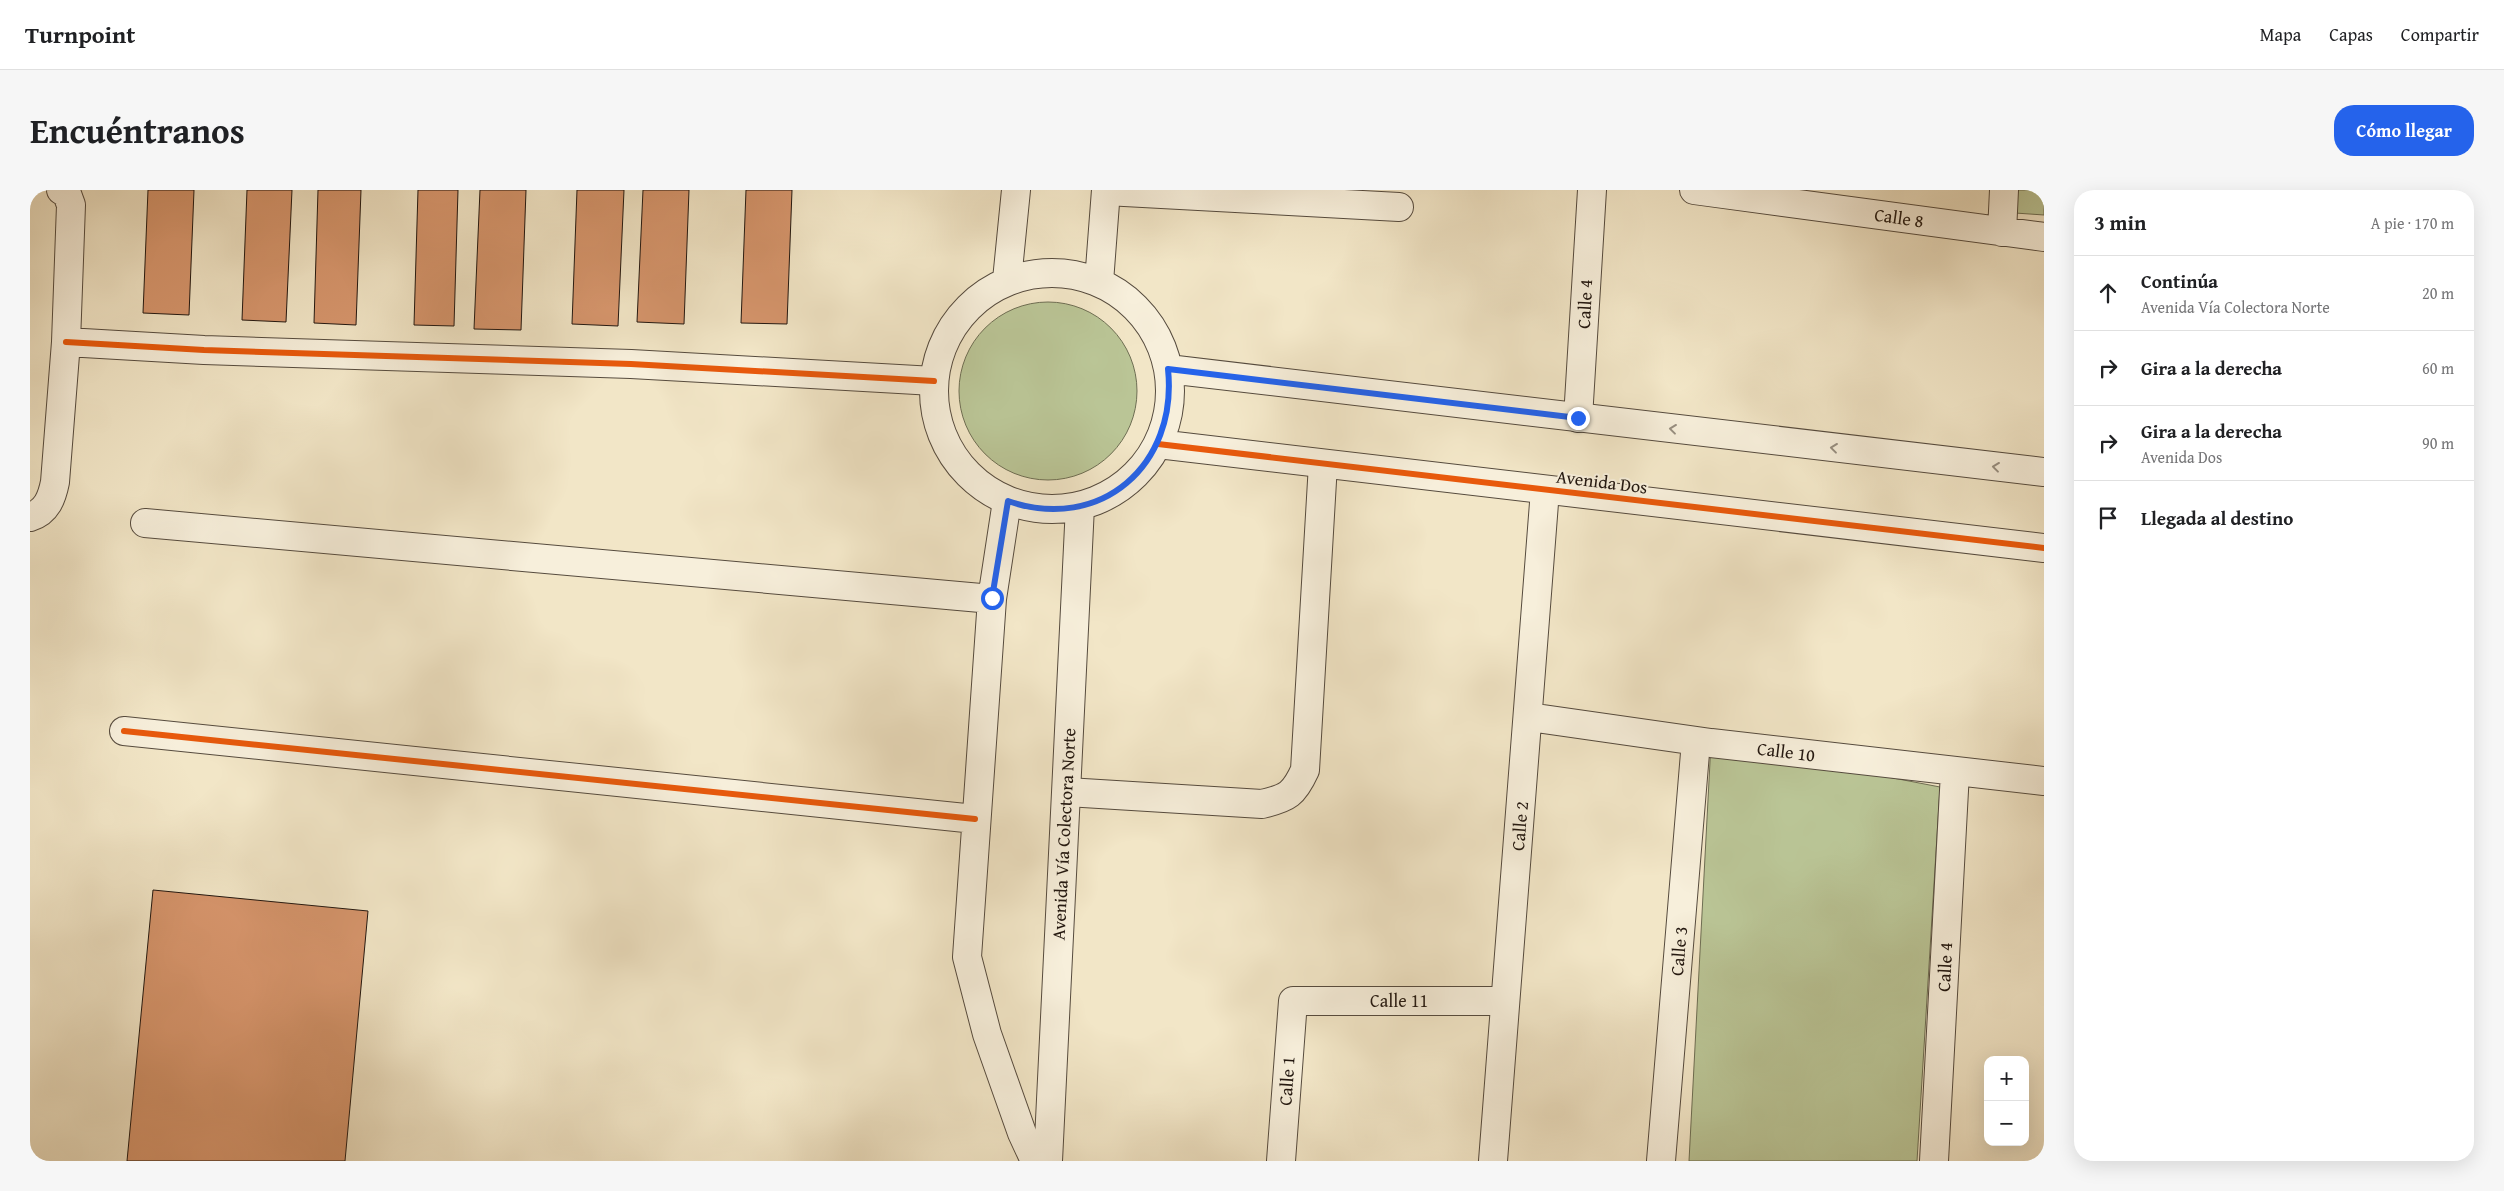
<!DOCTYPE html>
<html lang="es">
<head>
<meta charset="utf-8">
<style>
	:root { --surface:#fff; --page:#f6f6f6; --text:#202124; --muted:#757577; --line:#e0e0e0; --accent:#2563eb }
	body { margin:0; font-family:"Gentium Book Plus",serif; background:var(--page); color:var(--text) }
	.controls { position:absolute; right:15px; bottom:15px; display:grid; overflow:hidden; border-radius:10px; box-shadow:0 5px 20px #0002 }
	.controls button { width:45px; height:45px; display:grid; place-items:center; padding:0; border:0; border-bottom:1px solid var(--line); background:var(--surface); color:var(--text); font:25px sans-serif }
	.stop { position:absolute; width:15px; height:15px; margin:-11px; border:4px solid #2563eb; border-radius:50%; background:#fff }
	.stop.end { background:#2563eb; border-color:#fff; box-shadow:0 1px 5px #0008 }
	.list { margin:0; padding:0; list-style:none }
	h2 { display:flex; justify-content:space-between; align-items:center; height:65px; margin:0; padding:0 20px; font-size:21px }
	h2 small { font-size:16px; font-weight:400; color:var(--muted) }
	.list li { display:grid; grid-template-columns:32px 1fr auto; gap:15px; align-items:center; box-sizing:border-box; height:75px; padding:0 20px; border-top:1px solid var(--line) }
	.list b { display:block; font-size:19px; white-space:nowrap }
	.list p { margin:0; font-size:16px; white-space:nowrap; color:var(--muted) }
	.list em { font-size:16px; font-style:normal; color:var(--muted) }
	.icon { flex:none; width:28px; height:28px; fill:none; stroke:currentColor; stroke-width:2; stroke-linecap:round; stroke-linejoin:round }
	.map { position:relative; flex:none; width:2014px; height:971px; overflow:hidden; border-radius:20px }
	header { display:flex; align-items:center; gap:30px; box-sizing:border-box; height:70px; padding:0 25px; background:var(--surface); border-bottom:1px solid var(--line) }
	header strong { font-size:24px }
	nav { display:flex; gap:28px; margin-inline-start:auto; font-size:18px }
	.intro { display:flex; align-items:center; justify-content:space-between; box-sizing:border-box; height:120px; padding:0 30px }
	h1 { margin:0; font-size:35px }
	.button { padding:12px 22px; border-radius:20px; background:var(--accent); color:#fff; font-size:18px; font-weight:700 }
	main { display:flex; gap:30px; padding:0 30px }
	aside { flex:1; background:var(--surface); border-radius:20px; box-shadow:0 5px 20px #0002 }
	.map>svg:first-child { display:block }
	.green { fill:#bac596; stroke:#6e6e53 }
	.building { fill:#d6956c; stroke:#221710 }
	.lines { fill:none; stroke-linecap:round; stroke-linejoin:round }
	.minor-casing { stroke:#564b3e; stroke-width:30 }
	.tertiary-casing { stroke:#564b3e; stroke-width:30 }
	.minor { stroke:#f7efdb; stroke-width:28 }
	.tertiary { stroke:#f7efdb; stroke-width:28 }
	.cycleway-casing { stroke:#f7efdb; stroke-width:9 }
	.cycleway { stroke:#e8590c; stroke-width:6 }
	.oneway { stroke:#978e80 }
	.route { stroke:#2563eb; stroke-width:6 }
	.labels { text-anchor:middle; stroke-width:4; stroke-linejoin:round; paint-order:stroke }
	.street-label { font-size:18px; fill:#221710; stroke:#f7efdb }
</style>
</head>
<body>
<header>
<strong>Turnpoint</strong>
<nav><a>Mapa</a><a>Capas</a><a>Compartir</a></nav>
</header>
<div class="intro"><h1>Encuéntranos</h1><a class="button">Cómo llegar</a></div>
<main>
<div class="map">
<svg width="2014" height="971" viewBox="0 0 2014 971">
	<rect width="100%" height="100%" fill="#f2e6c7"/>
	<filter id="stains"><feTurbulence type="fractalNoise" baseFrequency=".004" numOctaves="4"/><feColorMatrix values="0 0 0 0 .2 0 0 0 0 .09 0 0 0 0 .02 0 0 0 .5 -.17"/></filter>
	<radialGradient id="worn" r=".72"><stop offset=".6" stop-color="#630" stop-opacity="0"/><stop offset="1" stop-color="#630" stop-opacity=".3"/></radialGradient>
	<path class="green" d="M1987,0H2014V25L1985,23Z
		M929 201a89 89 0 1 1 178 0a89 89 0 1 1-178 0Z
		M1681,553L1910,597L1887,971H1659Z"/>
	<path class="building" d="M118,0H164L159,125L113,123Z
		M217,0H262L256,132L212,130Z
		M288,0H331L326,135L284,133Z
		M388,0H428L424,136L384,135Z
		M450,0H496L491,140L444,139Z
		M547,0H594L588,136L542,134Z
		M613,0H659L654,134L607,132Z
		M716,0H762L757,134L711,133Z
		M123,700L338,721L315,971H97Z"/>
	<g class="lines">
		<g class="minor-casing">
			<path id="minor" d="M1664,0L2014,47
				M1076,1L1369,17
				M1972,42L1974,0
				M36,152L174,160L601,174L904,191
				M1548,228L1562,0
				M977,311L962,409L937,767L957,844L992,943L1005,971
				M0,327C17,322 22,307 25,292L36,152L41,15L37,4L31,0
				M115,333L962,409
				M1499,527L1681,553L2014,591
				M94,541L945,629
				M1037,602L1232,614C1258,608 1264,604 1275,580L1293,274
				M1251,971L1263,811H1475
				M1463,971L1515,300
				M1631,971L1666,551
				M1904,971L1925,582"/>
		</g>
		<g class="tertiary-casing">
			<path id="tertiary" d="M904 201a118 118 0 1 1 236 0a118 118 0 1 1-236 0Z
				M977,90L986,0
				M1069,92L1076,0
				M1138,179L2014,282
				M1128,254L2014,358
				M1018,971L1050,316"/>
		</g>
		<use href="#minor" class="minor"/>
		<use href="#tertiary" class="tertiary"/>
		<g class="cycleway-casing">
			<path id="cycleway" d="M36,152L174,160L601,174L904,191
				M1128,254L2014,358
				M94,541L945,629"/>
		</g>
		<use href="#cycleway" class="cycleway"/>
	</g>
	<defs><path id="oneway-chevron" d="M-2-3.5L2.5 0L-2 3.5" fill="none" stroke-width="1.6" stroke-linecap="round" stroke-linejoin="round" transform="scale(1.25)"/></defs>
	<g class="oneway">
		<use href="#oneway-chevron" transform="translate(1643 239) rotate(-173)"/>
		<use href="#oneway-chevron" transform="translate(1804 258) rotate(-173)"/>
		<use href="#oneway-chevron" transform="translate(1966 277) rotate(-173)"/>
	</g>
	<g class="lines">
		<path class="route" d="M962,408L978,311C1071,343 1148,275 1138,179L1548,228"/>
	</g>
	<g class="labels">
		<g class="street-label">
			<text transform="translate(1869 28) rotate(8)" y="6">Calle 8</text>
			<text transform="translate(1555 114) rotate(-87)" y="6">Calle 4</text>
			<text transform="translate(1572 292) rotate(7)" y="6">Avenida Dos</text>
			<text transform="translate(1756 562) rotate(7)" y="6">Calle 10</text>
			<text transform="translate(1490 636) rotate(-85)" y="6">Calle 2</text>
			<text transform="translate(1034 644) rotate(-87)" y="6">Avenida Vía Colectora Norte</text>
			<text transform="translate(1649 761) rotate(-85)" y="6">Calle 3</text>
			<text transform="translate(1915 777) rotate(-87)" y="6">Calle 4</text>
			<text x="1369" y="817">Calle 11</text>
			<text transform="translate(1257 891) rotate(-86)" y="6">Calle 1</text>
		</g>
	</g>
	<rect width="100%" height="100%" filter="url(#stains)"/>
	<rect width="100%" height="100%" fill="url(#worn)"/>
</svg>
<div class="controls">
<button>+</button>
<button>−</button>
</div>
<div class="stop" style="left:962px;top:408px"></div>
<div class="stop end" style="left:1548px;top:228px"></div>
</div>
<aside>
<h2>3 min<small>A pie · 170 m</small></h2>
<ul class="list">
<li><svg class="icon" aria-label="ahead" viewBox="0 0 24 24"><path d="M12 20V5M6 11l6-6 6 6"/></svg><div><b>Continúa</b><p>Avenida Vía Colectora Norte</p></div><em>20 m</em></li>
<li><svg class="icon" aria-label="right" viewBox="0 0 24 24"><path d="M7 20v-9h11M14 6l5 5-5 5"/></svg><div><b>Gira a la derecha</b></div><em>60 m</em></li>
<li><svg class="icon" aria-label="right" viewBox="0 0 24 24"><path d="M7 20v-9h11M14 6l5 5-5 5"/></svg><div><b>Gira a la derecha</b><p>Avenida Dos</p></div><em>90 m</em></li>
<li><svg class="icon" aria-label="arrive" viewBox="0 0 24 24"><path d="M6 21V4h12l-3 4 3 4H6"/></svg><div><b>Llegada al destino</b></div></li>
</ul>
</aside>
</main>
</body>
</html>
